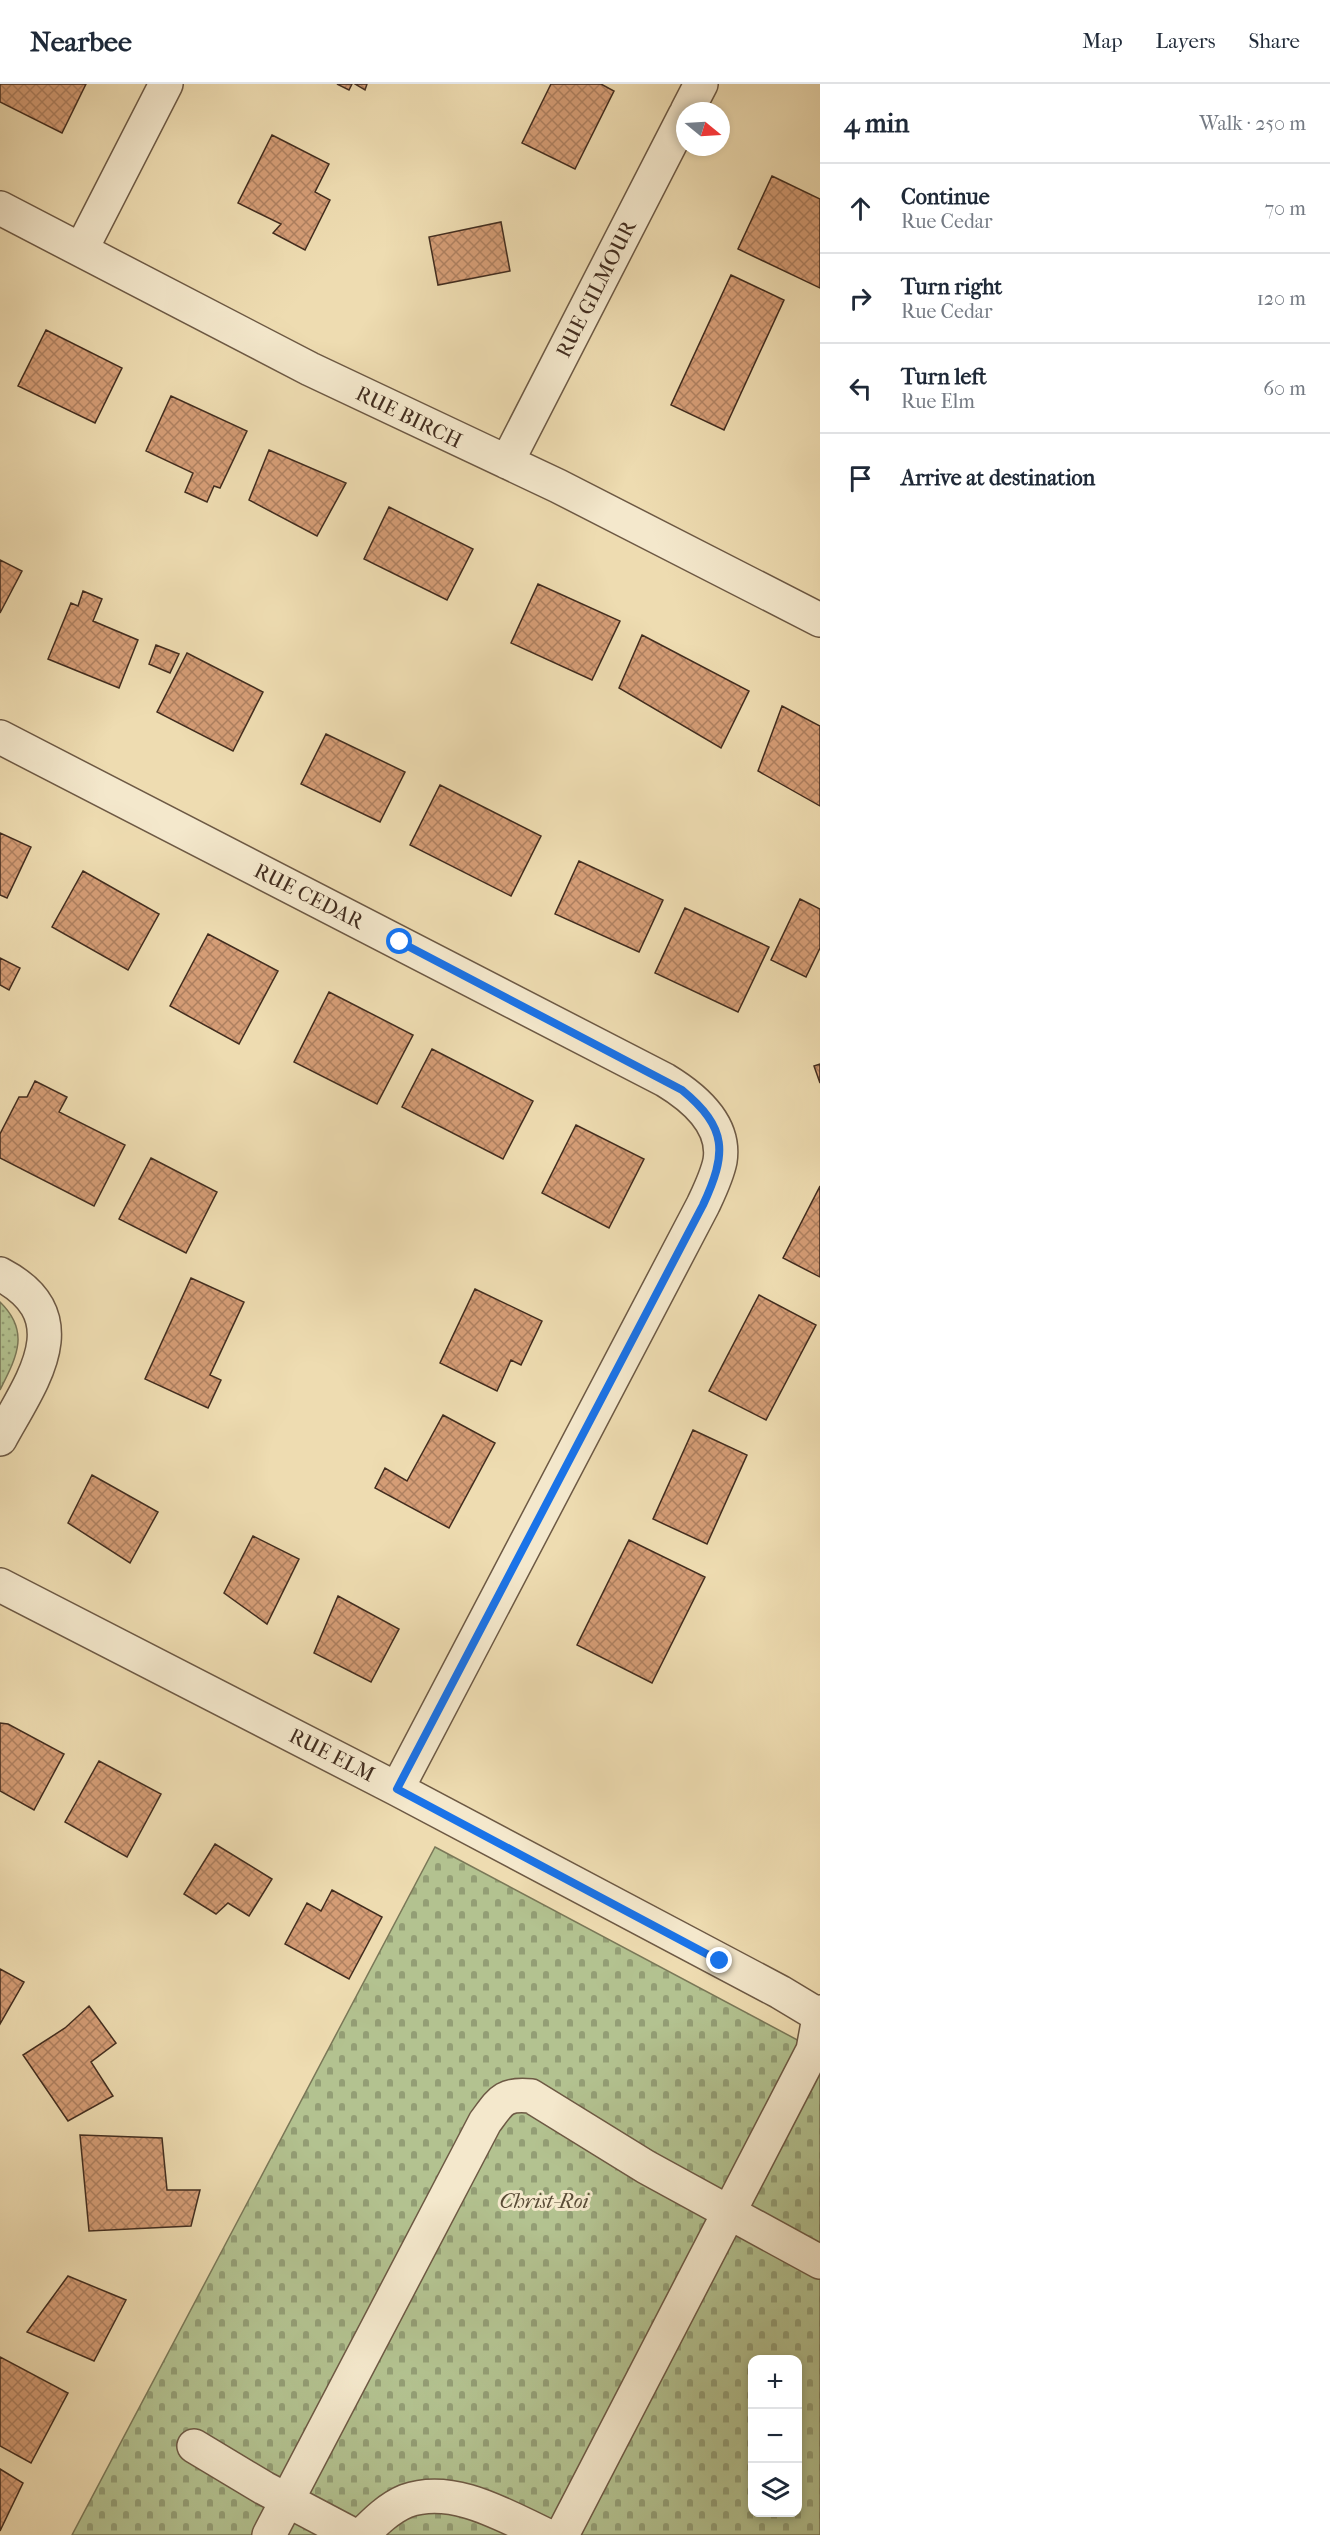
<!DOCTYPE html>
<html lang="en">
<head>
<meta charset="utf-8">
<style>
	:root { --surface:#fff; --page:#f6f6f7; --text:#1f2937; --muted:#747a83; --line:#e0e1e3 }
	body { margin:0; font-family:"IM FELL French Canon",serif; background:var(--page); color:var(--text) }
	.controls { position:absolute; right:18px; bottom:18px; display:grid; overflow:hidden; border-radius:12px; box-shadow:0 3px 9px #0003 }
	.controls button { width:54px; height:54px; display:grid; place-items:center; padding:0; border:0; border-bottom:2px solid var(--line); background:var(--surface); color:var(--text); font:30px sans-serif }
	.compass { position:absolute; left:676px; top:18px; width:54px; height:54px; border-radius:50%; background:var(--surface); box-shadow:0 3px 9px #0003; rotate:108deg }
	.stop { position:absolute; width:18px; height:18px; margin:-14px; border:4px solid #1a73e8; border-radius:50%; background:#fff }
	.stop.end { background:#1a73e8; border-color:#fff; box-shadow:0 2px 6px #0008 }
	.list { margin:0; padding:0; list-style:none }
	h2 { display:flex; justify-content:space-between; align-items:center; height:78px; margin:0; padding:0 24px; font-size:26px }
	h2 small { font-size:20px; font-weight:400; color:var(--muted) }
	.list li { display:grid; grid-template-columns:39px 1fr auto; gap:18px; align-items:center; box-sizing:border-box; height:90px; padding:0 24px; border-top:2px solid var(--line) }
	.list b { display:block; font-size:22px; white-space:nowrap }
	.list p { margin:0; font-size:20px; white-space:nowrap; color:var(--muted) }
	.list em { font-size:20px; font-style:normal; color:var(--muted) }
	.icon { flex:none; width:33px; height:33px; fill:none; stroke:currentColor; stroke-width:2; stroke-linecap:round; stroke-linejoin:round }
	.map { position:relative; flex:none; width:820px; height:2451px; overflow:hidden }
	header { display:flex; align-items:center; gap:36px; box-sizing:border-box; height:84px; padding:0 30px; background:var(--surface); border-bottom:2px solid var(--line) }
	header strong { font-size:28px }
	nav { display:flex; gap:33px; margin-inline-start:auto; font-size:21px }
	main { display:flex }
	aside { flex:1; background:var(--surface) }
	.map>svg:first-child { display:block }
	.grass { fill:url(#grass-dots); stroke:#7a7858; stroke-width:1.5 }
	.cemetery { fill:url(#cemetery-stones); stroke:#7a7858; stroke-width:1.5; fill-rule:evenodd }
	.building { fill:url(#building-cross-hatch); stroke:#422d1f; stroke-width:1.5 }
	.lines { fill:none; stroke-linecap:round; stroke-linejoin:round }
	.minor-casing { stroke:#6d5944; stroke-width:36 }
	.minor { stroke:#f4e8cc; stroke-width:33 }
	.route { stroke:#1a73e8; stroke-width:8 }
	.labels { text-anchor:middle; stroke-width:6; stroke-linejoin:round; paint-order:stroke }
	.street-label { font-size:21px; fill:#422d1f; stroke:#f4e8cc }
	.park-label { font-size:21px; font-style:italic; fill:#594b36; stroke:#f4e8cc }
</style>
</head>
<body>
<header>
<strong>Nearbee</strong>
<nav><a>Map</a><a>Layers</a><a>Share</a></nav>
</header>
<main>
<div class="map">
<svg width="820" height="2451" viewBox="0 0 820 2451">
	<defs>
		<pattern id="grass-dots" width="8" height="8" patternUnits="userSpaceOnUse" patternTransform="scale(1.5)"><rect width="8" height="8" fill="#b3c290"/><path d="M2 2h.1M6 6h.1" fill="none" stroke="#939e75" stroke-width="1.8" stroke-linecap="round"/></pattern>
		<pattern id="cemetery-stones" width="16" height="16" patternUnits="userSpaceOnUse" patternTransform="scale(1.5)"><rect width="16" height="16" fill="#b3c290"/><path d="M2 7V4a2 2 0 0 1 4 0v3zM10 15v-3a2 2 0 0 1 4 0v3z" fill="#939e75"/></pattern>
		<pattern id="building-cross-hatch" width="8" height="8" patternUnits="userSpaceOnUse" patternTransform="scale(1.5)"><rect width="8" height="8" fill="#d59d76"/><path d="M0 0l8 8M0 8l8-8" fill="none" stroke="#ae8060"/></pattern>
	</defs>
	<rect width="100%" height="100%" fill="#eedcb1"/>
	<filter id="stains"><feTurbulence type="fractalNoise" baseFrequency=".00333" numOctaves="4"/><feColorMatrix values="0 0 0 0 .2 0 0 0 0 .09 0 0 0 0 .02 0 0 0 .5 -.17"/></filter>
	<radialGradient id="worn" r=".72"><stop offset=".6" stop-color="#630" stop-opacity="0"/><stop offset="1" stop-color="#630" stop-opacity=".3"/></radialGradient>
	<path class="grass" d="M0,1218C31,1248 16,1274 0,1306Z"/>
	<path class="cemetery" d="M435,1763L820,1968V2451H72ZM752,2276H798V2428H752Z"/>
	<path class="building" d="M0,0H86L62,49L0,18Z
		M337,0H352L349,6Z
		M355,0H367L365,6Z
		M551,0H601L614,7L575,85L522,59Z
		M272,51L329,80L315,108L330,116L305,166L273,149L281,140L238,119Z
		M772,92L820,115V204L738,165Z
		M501,138L510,187L438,201L429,153Z
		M731,191L784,216L724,346L671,321Z
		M46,246L122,284L95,339L18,302Z
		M171,312L247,347L220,404L214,402L207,418L185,408L193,389L146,367Z
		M269,366L346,399L317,452L249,416Z
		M389,423L473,465L447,516L364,475Z
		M0,476L22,487L0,529Z
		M538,500L620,537L592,596L511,559Z
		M83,507L102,515L93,537L138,556L119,604L48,575L71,519L78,522Z
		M642,551L749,607L721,664L619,604Z
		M156,561L179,570L170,589L149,580Z
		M187,569L263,608L233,667L157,628Z
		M782,622L820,642V722L758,687Z
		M326,650L405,688L380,738L301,700Z
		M440,701L541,752L511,812L410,761Z
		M0,749L31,763L7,814L0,811Z
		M579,777L663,816L639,868L555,830Z
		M83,787L159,830L128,886L52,843Z
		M800,815L820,825V864L806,893L771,876Z
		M685,824L769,863L738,928L655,889Z
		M208,850L278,887L239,960L170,922Z
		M0,874L20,884L9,906L0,901Z
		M329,908L413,951L377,1020L294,978Z
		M432,965L533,1017L503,1075L402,1023Z
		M820,980V999L814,982Z
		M35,997L67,1013L59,1028L125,1061L94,1122L0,1074V1050L19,1013H27Z
		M576,1041L644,1075L609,1144L542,1109Z
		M151,1074L217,1108L186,1169L119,1135Z
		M820,1102V1193L783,1174Z
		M191,1194L244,1218L210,1291L221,1296L208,1324L145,1295Z
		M475,1205L542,1237L521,1281L511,1276L497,1307L440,1279Z
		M759,1211L816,1241L766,1336L709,1307Z
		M443,1331L495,1359L449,1444L375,1404L385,1384L407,1397Z
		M693,1346L747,1371L707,1460L653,1435Z
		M92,1391L158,1428L130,1479L68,1439Z
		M253,1452L299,1475L267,1540L224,1509Z
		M629,1456L705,1493L652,1599L577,1561Z
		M338,1512L399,1545L371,1598L314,1569Z
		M0,1639L8,1640L64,1670L34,1726L0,1707Z
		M99,1677L161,1710L127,1773L65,1738Z
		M215,1760L272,1795L249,1832L228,1819L216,1830L184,1810Z
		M332,1806L382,1833L349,1895L285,1860L307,1819L321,1827Z
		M0,1885L24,1898L0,1940Z
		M89,1922L116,1959L91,1978L113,2012L68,2037L23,1971L65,1944Z
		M80,2051L162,2054L167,2106H200L191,2142L89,2147Z
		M68,2192L126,2216L94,2277L27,2248Z
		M0,2273L68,2309L31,2379L0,2362Z
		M0,2385L23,2399L0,2447Z"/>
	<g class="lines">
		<g class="minor-casing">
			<path id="minor" d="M687,27L701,0
				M0,124L310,285L558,402L820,536
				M81,166L166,0
				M507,378L685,31
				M0,653L665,996C693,1013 726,1040 720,1077C717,1092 710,1106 703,1121L397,1705
				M0,1190C82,1233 31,1298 0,1355
				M0,1501L397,1705L780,1908L820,1932
				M194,2362L264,2404L353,2451
				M269,2451L485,2038C500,2018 503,2009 531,2012L646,2083L820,2178
				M362,2451C375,2438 389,2424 406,2417C453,2400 505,2432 546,2451
				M562,2451L813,1966L820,1928"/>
		</g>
		<use href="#minor" class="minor"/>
	</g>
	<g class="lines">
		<path class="route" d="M400,858L682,1006C728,1044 727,1069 703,1121L397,1705L720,1877"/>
	</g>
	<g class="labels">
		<g class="street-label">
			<text transform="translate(596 205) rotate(-63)" y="7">RUE GILMOUR</text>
			<text transform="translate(409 333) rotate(26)" y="7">RUE BIRCH</text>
			<text transform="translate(309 812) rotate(27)" y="7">RUE CEDAR</text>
			<text transform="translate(332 1671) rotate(27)" y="7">RUE ELM</text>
		</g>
		<g class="park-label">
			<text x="544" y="2124">Christ-Roi</text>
		</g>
	</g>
	<rect width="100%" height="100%" filter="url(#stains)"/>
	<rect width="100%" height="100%" fill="url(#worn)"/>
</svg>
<div class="controls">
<button>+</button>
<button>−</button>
<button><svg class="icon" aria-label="layers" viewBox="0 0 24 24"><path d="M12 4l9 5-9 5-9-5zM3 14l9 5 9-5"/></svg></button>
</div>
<svg class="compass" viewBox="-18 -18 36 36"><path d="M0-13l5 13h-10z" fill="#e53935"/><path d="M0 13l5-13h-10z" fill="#747a83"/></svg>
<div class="stop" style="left:400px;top:858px"></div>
<div class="stop end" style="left:720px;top:1877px"></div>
</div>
<aside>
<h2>4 min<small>Walk · 250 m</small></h2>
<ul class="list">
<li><svg class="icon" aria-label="ahead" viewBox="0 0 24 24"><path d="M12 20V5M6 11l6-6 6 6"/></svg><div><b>Continue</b><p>Rue Cedar</p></div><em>70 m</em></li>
<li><svg class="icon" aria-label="right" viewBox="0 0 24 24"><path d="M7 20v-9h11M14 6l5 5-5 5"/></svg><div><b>Turn right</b><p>Rue Cedar</p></div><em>120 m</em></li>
<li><svg class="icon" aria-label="left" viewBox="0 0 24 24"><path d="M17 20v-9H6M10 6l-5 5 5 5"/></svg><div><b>Turn left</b><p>Rue Elm</p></div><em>60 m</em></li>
<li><svg class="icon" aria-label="arrive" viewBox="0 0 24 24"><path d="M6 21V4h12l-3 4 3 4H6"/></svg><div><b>Arrive at destination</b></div></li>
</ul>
</aside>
</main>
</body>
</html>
